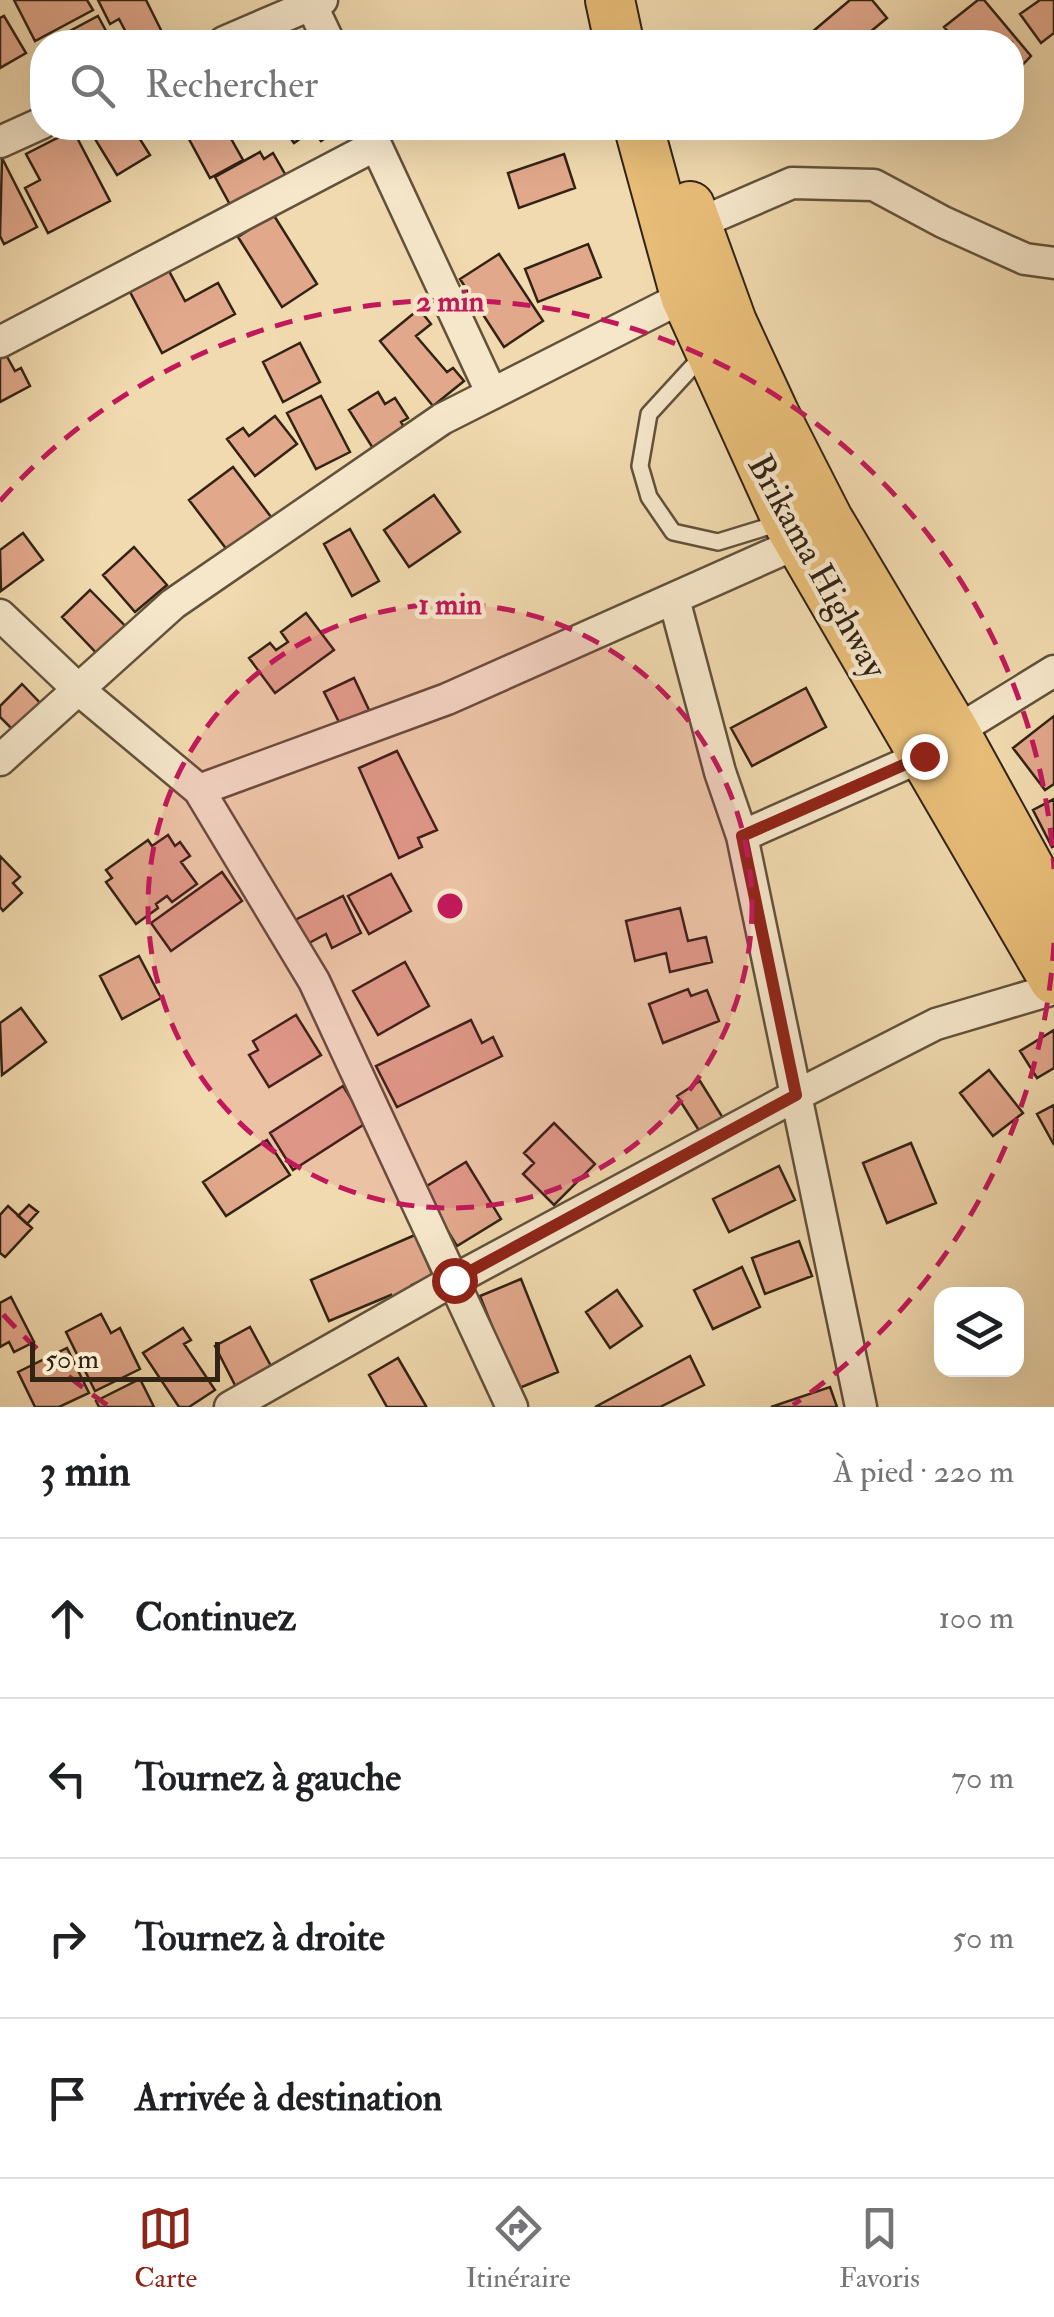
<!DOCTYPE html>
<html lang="fr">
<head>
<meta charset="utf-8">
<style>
	:root { --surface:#fff; --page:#f6f6f6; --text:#202124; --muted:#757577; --line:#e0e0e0; --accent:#8f2418 }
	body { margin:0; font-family:"IM FELL Double Pica",serif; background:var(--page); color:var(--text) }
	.controls { position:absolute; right:30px; bottom:30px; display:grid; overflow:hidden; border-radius:20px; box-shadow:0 10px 40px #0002 }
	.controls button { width:90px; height:90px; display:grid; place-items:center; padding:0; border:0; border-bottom:2px solid var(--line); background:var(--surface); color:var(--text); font:50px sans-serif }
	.scale { position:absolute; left:30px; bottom:25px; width:190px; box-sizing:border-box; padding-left:10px; border:5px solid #322314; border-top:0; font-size:28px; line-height:35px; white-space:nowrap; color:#322314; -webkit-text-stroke:8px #f6e7cb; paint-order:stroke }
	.stop { position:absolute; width:30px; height:30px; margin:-22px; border:8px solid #8f2418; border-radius:50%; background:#fff }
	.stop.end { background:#8f2418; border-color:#fff; box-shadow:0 2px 10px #0008 }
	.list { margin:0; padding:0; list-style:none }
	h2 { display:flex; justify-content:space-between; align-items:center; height:130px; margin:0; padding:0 40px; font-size:42px }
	h2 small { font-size:32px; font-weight:400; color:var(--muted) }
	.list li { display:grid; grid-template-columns:65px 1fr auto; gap:30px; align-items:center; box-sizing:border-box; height:160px; padding:0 40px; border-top:2px solid var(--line) }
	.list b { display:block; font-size:38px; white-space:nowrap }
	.list em { font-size:32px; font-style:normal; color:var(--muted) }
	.icon { flex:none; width:55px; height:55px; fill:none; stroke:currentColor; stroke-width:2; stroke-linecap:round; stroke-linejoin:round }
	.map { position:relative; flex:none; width:1054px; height:1407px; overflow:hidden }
	.search { position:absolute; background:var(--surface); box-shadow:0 10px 40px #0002; left:30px; right:30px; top:30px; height:110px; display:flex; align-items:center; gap:25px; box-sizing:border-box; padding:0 35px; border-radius:40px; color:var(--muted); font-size:38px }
	.sheet { height:770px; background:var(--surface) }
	nav { display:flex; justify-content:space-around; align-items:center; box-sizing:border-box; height:140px; border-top:2px solid var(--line); background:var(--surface); font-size:28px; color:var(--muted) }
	nav a { display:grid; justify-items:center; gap:5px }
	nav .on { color:var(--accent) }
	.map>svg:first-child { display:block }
	.building { fill:#e2a88c; stroke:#322314; stroke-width:2.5 }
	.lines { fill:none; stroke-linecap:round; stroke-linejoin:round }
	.service-casing { stroke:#62513b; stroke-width:20 }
	.minor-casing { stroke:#62513b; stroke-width:35 }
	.trunk-casing { stroke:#322314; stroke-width:52 }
	.service { stroke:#f6e7cb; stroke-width:15 }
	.minor { stroke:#f6e7cb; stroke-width:30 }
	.trunk { stroke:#e8bd78; stroke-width:48 }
	.route { stroke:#8f2418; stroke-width:12 }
	.ring { fill:none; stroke:#c2185b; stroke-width:5; stroke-dasharray:18 12 }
	.labels { text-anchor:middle; stroke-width:9; stroke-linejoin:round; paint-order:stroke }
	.street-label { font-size:35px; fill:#322314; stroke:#f6e7cb }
	.centre { fill:#c2185b; stroke:#f6e7cb; stroke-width:5 }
	.ring-label { font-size:30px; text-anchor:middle; font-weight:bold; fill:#c2185b; stroke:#f6e7cb; stroke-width:9; stroke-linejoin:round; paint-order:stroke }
</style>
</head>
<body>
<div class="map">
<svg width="1054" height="1407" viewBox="0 0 1054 1407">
	<rect width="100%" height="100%" fill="#f1daaf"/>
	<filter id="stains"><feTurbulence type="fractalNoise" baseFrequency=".002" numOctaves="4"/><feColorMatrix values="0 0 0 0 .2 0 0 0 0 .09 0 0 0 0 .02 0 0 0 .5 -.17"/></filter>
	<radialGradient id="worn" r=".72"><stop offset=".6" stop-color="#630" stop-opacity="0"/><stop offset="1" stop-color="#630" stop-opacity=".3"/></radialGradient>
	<path class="building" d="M14,0H87L93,10L35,41Z
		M98,0H146L166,40L131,42L119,19L110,24Z
		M850,0H872L887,18L858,42H808L805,38Z
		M978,0H984L1031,56L1012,76V42H957L944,27Z
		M1040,0H1054V33L1041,43L1020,14Z
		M4,16L26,53L0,68V18Z
		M98,16L112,42H74L68,32Z
		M114,128H133L150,155L117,175L95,139Z
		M183,128H225L243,160L210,178Z
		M283,128H340L321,141L313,130L294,143Z
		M73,130L110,201L48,233L25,188L40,180L26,154Z
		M260,152L264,159L273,153L289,181L234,212L215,177Z
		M564,154L575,188L519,208L508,173Z
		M2,158L37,227L4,244L0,236Z
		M273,214L317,284L282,307L238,237Z
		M588,244L601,277L538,302L525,269Z
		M499,254L543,321L504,347L460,279Z
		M168,269L185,301L218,283L235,314L162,353L129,290Z
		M419,309L431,324L416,336L447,372L453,368L464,381L433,406L380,341Z
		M300,343L320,382L283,402L263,362Z
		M5,353L15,371L21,368L30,386L0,402V355Z
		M378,392L385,404L395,398L408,418L401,422L411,439L379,458L349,410Z
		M321,396L350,452L316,469L287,413Z
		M275,416L297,444L255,476L227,439L243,428L249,436Z
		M233,467L278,526L234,559L189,500Z
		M434,495L460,532L409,567L384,530Z
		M350,529L379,581L352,596L324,544Z
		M23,533L43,560L1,591L0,550Z
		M134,547L167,585L135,612L103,575Z
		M90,590L134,635L105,662L62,617Z
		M306,613L334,650L275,693L249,658L270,643L276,650L288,642L281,632Z
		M354,678L369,710L340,724L324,692Z
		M22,684L45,708L18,735L0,717V706Z
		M806,688L826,727L752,766L731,728Z
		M1054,716V784L1045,790L1013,748Z
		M397,751L437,830L418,838L422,847L399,858L359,768Z
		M1054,799V846L1052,847L1033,810Z
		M168,835L175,846L180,842L190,856L181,862L197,884L172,902L167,896L156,904L158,908L136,924L106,882L112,878L106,870L148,840L152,846Z
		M0,856L20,877L13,883L22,893L3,911L0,907Z
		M222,872L242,901L171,951L151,923Z
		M391,874L411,911L369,934L348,896Z
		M343,896L361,933L332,948L326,934L307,944L295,920Z
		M680,908L688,941L706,937L712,962L670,972L666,953L635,961L626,921Z
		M139,956L161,998L122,1019L100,976Z
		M405,962L429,1006L378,1035L353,991Z
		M688,989L691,996L707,990L719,1021L663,1043L649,1004Z
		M21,1008L46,1042L2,1075L0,1023Z
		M296,1015L321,1055L269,1087L249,1055L258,1050L253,1041Z
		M471,1020L482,1043L493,1037L502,1056L397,1107L376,1066Z
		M1054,1030V1068L1037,1078L1020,1051Z
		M989,1070L1023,1113L993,1136L960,1093Z
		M700,1081L723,1118L700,1132L677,1096Z
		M343,1086L366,1123L293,1170L270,1133Z
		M1054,1105V1145L1037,1114Z
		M554,1123L595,1164L554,1205L523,1174L534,1163L524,1153Z
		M267,1140L290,1175L226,1216L203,1182Z
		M911,1143L936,1203L887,1223L863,1163Z
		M466,1162L501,1219L457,1246L422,1189Z
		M779,1166L795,1200L729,1232L713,1199Z
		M29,1205L38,1212L27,1224L18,1216Z
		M8,1206L32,1228L5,1257L0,1253V1215Z
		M415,1235L433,1276L412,1285L418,1298L396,1307L391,1295L329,1321L311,1280Z
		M799,1241L812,1276L765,1294L752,1258Z
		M742,1267L760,1307L713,1329L694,1290Z
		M521,1279L558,1372L517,1389L480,1296Z
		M617,1290L642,1326L610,1348L586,1312Z
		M11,1297L34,1342L14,1352L9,1342L0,1347V1303Z
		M101,1314L111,1333L120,1328L140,1369L95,1391L66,1332Z
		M250,1327L272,1368L236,1387L215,1346Z
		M183,1328L191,1340L184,1344L215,1390L189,1407H179L143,1353Z
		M67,1348L89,1393L59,1407H35L18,1372Z
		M690,1356L704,1385L660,1407H595Z
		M398,1358L426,1406L424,1407H387L369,1375Z
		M140,1379L154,1407H99L96,1401Z
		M830,1387L837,1407H771Z"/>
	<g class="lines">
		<g class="service-casing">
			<path id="service" d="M705,353L649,414L640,466L649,497L673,532L718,542L780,523"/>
		</g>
		<g class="minor-casing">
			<path id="minor" d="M311,4L329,42
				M224,42L322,0
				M0,142L42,123
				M695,225L792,183L874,185L943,222L1025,259L1054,263
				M0,342L376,145L492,394
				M674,599L720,772L742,836L861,1407
				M0,615L78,689L199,790L314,981L512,1407
				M955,732L1054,671
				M0,760L173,604L442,419L685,296
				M199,790L447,699L800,542
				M742,836L923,756
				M230,1407L454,1280L797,1095L936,1024L1054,989"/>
		</g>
		<g class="trunk-casing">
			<path id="trunk" d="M610,0L619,42
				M639,128L685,296L787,521L1054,980
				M690,206L732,322L775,415L828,519L955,732L1054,912"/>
		</g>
		<use href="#service" class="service"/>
		<use href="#minor" class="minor"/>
		<use href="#trunk" class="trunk"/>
	</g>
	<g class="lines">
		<path class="route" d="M454,1280L796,1095L742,836L924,756"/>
	</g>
	<circle cx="450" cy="906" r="302" fill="#c2185b" fill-opacity=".12"/>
	<g class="ring">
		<circle cx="450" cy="906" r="302"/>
		<path d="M1054 943A605 605 0 0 1 793 1405M107 1405A605 605 0 0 1 0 1311M0 501A605 605 0 0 1 1054 869"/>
	</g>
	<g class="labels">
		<g class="street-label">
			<text transform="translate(818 566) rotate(61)" y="12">Brikama Highway</text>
		</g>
	</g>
	<circle cx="450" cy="906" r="15" class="centre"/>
	<g class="ring-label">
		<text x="450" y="311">2 min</text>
		<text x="450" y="614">1 min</text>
	</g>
	<rect width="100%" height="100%" filter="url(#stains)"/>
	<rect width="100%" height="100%" fill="url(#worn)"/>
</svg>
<div class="controls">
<button><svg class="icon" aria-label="layers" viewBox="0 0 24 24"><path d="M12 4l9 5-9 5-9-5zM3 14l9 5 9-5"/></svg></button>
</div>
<div class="scale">50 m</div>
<div class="stop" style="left:454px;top:1280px"></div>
<div class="stop end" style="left:924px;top:756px"></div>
<div class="search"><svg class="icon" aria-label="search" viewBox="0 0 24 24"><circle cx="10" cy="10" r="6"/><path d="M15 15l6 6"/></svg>Rechercher</div>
</div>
<section class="sheet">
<h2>3 min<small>À pied · 220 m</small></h2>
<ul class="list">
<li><svg class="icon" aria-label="ahead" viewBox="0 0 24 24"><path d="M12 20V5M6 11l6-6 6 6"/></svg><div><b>Continuez</b></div><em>100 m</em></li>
<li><svg class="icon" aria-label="left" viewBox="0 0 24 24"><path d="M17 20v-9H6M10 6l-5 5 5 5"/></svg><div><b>Tournez à gauche</b></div><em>70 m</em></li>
<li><svg class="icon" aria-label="right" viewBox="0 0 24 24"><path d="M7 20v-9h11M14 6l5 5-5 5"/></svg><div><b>Tournez à droite</b></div><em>50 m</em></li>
<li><svg class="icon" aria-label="arrive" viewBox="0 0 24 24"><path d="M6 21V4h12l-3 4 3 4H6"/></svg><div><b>Arrivée à destination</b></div></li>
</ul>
</section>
<nav>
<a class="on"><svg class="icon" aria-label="map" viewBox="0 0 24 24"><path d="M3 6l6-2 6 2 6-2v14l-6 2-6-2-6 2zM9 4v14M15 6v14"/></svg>Carte</a>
<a><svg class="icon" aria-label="directions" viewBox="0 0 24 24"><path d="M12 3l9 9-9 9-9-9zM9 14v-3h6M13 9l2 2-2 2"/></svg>Itinéraire</a>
<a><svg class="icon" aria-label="saved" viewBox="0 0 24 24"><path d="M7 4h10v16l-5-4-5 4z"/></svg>Favoris</a>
</nav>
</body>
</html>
